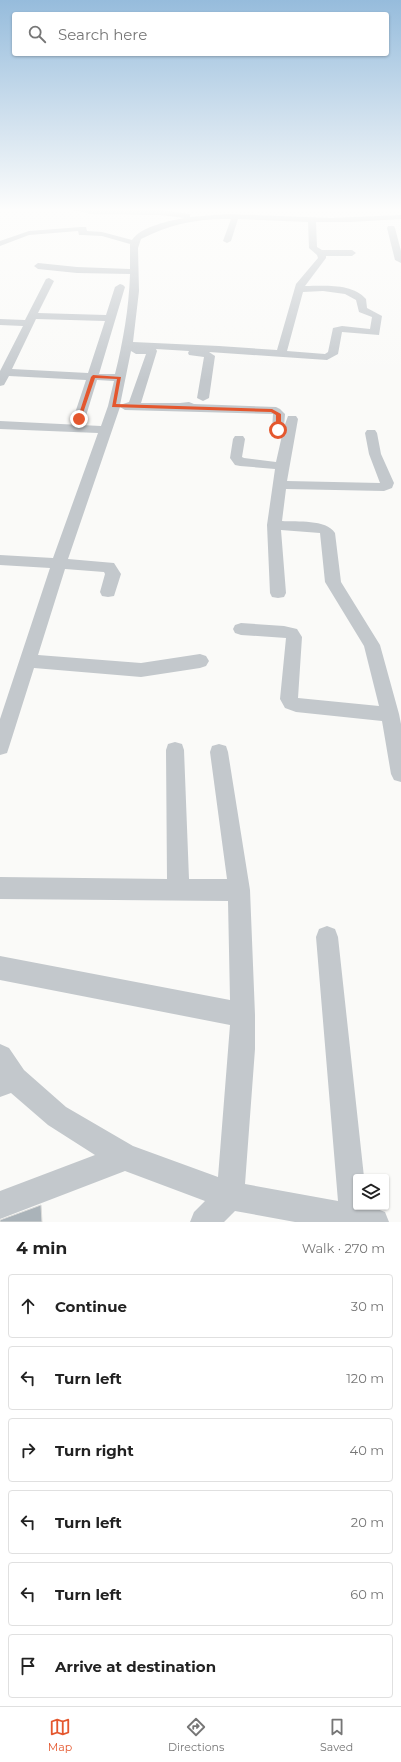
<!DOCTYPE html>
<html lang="en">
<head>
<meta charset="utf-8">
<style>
	:root { --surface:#fff; --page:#f2f2f2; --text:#222; --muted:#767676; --line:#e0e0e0; --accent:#e4572e }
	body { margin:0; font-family:Montserrat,sans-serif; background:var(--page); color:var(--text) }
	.controls { position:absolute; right:12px; bottom:12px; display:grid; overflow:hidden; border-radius:4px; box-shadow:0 1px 3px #0004 }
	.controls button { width:36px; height:36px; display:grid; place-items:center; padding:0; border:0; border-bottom:1px solid var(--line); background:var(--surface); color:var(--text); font:20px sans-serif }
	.stop { position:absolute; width:12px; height:12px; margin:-9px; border:3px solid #e4572e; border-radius:50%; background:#fff }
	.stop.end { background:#e4572e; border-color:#fff; box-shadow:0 1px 4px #0008 }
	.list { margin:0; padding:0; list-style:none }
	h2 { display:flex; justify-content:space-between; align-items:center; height:52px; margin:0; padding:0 16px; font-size:17px }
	h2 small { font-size:13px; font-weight:400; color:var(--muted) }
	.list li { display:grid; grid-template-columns:26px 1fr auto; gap:12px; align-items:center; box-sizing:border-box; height:64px; margin:0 8px 8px; padding:0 8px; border:1px solid var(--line); border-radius:4px }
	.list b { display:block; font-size:15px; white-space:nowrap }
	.list em { font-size:13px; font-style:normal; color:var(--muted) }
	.icon { flex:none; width:22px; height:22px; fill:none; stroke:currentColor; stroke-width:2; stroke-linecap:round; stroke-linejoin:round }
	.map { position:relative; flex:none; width:401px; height:1222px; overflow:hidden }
	.search { position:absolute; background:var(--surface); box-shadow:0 1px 3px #0004; left:12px; right:12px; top:12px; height:44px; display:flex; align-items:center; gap:10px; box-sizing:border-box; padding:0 14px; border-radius:4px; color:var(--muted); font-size:15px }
	.sheet { height:484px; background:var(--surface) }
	nav { display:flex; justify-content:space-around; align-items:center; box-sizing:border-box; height:56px; border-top:1px solid var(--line); background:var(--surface); font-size:11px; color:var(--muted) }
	nav a { display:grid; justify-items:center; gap:2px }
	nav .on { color:var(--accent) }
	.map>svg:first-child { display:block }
	.building { fill:#aab3b9; stroke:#dcdcda }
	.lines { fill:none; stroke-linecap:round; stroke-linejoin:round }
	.minor { fill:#c3c8cc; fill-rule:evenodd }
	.route { fill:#e4572e }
</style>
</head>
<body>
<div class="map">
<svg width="401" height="1222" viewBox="0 0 401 1222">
	<rect width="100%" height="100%" fill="#fafaf8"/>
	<path class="building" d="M41,1205L42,1222H0V1220Z"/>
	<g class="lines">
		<path class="minor" d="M73,210H162L190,214V217L227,214L331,218L401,215V219L351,222H316L317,247L322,250H352L356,253L352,256H326V258L305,286C324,286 352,283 366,299L367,308L382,316L379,335L342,332L338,354L327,360L209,352L215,356L209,398L203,401L197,398L204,357L189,355L188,353L189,351L156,349L157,351L141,403H180L189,402L194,404L276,407L280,409L285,414L284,427L288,416H296L298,419L287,481L380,483L369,454L365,433L367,430H375L377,433L381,454L394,483L392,488L384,491L286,489L282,521C297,522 326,519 335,533L341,582L380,645L399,714L401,724V782L394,780L391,774L382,721L296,712L285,708L280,699L286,638L241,635L235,633L233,629L235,625L241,623L284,626L297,629L302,637L298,698L379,706L364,646L325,582L320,533L281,530L286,593L284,597L278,598L272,597L270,593L267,525L275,469L240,466L235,465L230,458L233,439L235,436H243L245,439L242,457L244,458L276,462L283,431L278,434L274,433L272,430L273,414L125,410L120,407L68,559L114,563L121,574L114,596L108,597L102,596L100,592L105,574L104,572L65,569L38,655L141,663L200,654L206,656L209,661L206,666L200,668L141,677L34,668L9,747L7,753L0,755V719L50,568L0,565V555L53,558L98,433L0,429V421L101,426L108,406L114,381L97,380L85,419L83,422H75L73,419L86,380L9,376L4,385L0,386V371L23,326L0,325V319L25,320L46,279L49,278L54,281L38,313L106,315L115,287L120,284L123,285L125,287L99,374H115C123,342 129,308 130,274L77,273L38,269L34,266L38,263L77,267L130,269V244L102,236L82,235H79L78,231L29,235L0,246V241L29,231L81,227H86L87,231L102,232L132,240C140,227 171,220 185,218L160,215L91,214ZM231,219L223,241L227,243L231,241L238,219L308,222L309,248L317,255L318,258L296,284L277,350L219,346L133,342L139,291L138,248L141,239C170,224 199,218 231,219ZM323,291L345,294L356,300L359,312L372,317L370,329L342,326L333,328L328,352L325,354L287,351L303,292ZM36,319L105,321L88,373L12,369ZM131,351L136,354H146L129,402L120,405Z
			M388,226H394L395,228L401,251V263L395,260L387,228Z
			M175,742L182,744L184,750L189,879H227L210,752L212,746L219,744L226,746L228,752L250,890L255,1015V1049L245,1184L338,1201L316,937L319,929L327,926L335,929L338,937L364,1177H356V1207H372L385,1212L389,1222H295L235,1211L224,1222H190L194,1212L205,1201L125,1171L0,1219V1191L95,1155L48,1125L11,1093L0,1097V1044L9,1048L24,1070L66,1107L133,1146L218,1177L230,1025L0,980V956L230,1000L228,901L0,899V877L167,879L166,750L168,744Z"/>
	</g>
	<linearGradient id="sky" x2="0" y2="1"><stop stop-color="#96bcdc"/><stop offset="0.55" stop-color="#fdfdfc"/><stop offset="1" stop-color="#fdfdfc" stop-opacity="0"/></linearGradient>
	<rect width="401" height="381" fill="url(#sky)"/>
	<path class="route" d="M93,375L121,377L116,404L272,409L281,414V430L278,431L276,430V415L271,412L112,407L117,379L95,378L81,419L77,420L91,377Z"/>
</svg>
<div class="controls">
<button><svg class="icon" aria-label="layers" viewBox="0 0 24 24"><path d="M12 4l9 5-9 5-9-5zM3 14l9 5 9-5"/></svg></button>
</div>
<div class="stop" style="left:278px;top:430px"></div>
<div class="stop end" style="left:79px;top:419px"></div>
<div class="search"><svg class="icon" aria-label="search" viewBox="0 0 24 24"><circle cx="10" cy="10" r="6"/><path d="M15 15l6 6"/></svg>Search here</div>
</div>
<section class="sheet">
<h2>4 min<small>Walk · 270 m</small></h2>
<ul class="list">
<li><svg class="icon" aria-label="ahead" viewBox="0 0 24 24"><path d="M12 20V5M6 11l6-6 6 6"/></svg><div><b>Continue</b></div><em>30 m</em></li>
<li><svg class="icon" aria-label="left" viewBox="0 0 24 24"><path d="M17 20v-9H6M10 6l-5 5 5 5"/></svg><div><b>Turn left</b></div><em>120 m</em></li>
<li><svg class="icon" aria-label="right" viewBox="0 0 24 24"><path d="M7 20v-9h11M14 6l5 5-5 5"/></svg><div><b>Turn right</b></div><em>40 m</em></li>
<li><svg class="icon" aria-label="left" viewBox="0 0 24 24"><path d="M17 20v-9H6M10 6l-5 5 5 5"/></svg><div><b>Turn left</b></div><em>20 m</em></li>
<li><svg class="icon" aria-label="left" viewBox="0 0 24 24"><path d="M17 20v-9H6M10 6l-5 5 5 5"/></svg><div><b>Turn left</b></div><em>60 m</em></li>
<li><svg class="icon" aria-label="arrive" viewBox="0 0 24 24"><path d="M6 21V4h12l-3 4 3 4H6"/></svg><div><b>Arrive at destination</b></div></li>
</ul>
</section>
<nav>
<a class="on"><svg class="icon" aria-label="map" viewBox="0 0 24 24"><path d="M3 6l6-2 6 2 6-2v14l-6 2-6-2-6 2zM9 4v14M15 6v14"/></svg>Map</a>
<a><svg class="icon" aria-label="directions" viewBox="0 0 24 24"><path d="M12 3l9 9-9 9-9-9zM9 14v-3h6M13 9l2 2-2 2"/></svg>Directions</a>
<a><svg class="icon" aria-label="saved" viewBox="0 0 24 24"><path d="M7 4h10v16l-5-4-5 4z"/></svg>Saved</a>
</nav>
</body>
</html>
